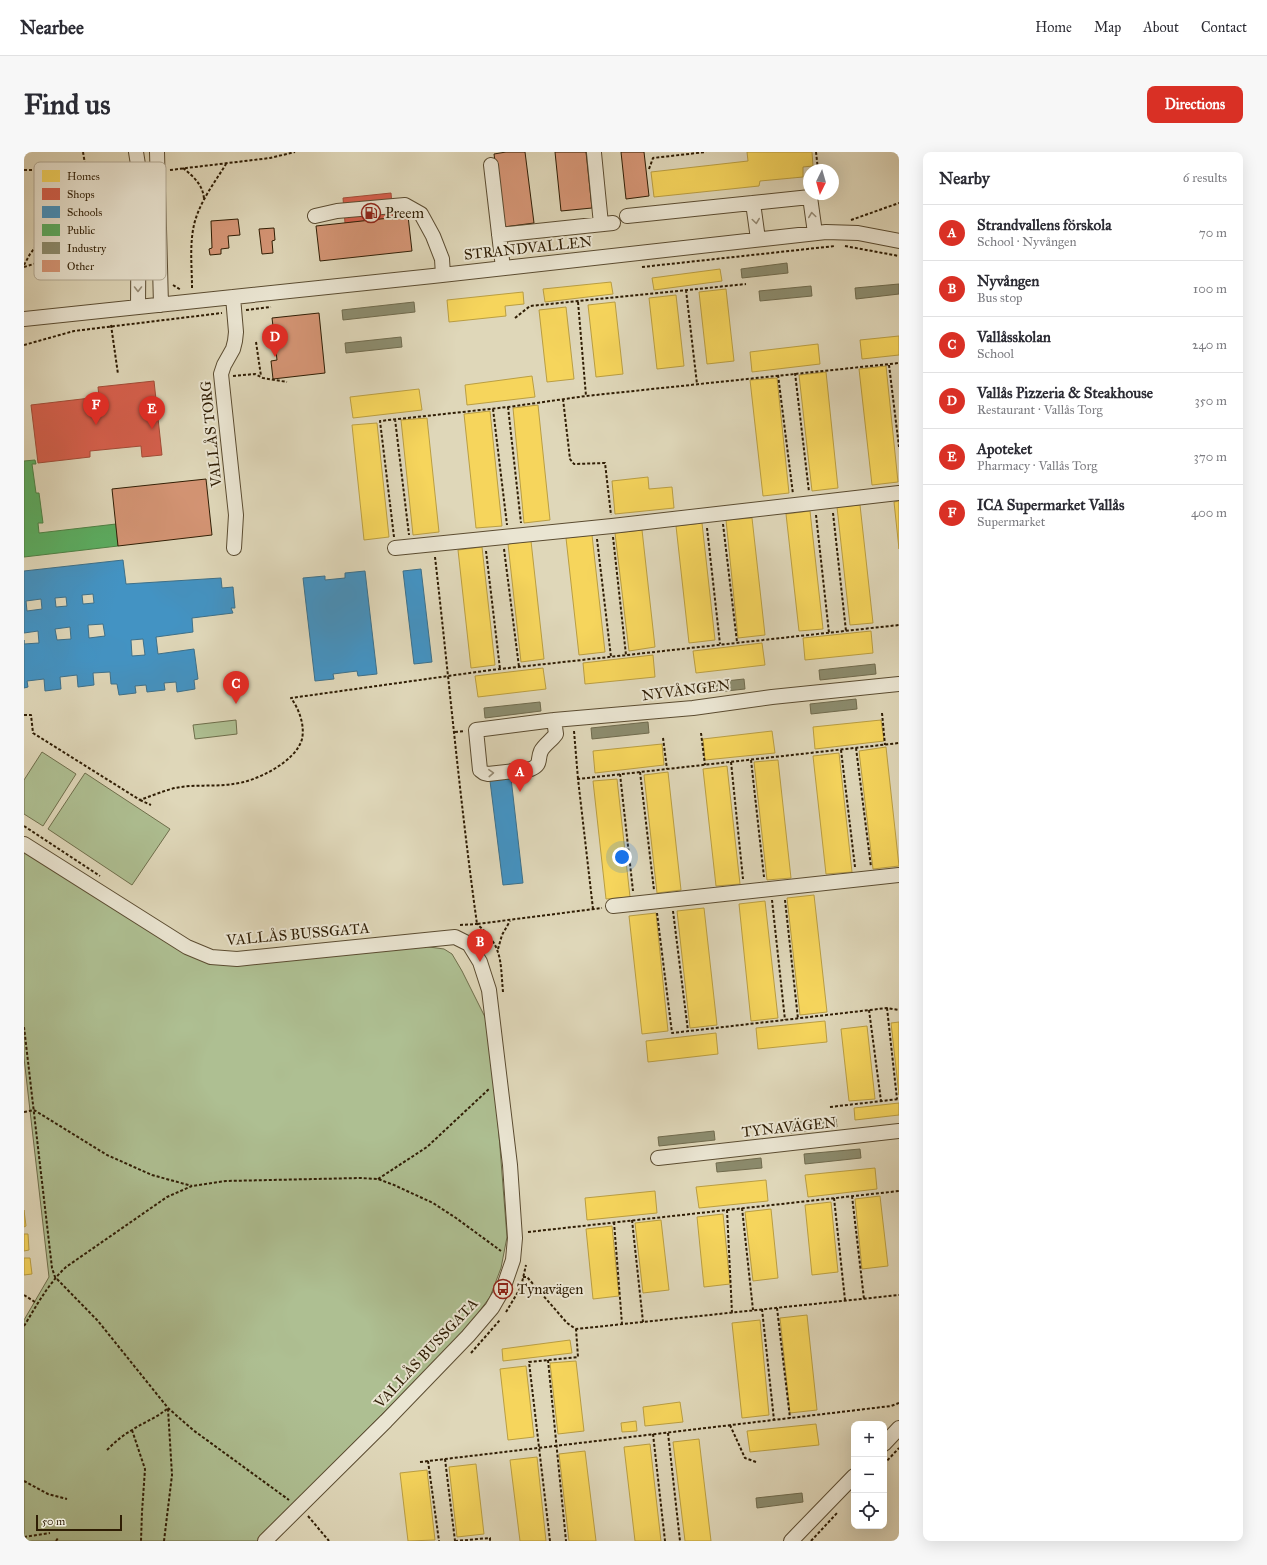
<!DOCTYPE html>
<html lang="en">
<head>
<meta charset="utf-8">
<style>
	:root { --surface:#fff; --page:#f7f7f7; --text:#2b2b33; --muted:#7c7c81; --line:#e1e1e2; --accent:#d93025 }
	body { margin:0; font-family:"IM FELL Great Primer",serif; background:var(--page); color:var(--text) }
	.controls { position:absolute; right:12px; bottom:12px; display:grid; overflow:hidden; border-radius:8px; box-shadow:0 4px 16px #0002 }
	.controls button { width:36px; height:36px; display:grid; place-items:center; padding:0; border:0; border-bottom:1px solid var(--line); background:var(--surface); color:var(--text); font:20px sans-serif }
	.compass { position:absolute; left:779px; top:12px; width:36px; height:36px; border-radius:50%; background:var(--surface); box-shadow:0 4px 16px #0002; rotate:185deg }
	.scale { position:absolute; left:12px; bottom:10px; width:86px; box-sizing:border-box; padding-left:4px; border:2px solid #2f1d04; border-top:0; font-size:11px; line-height:14px; white-space:nowrap; color:#2f1d04; -webkit-text-stroke:3px #eae5d2; paint-order:stroke }
	.you { position:absolute; left:598px; top:705px; width:14px; height:14px; margin:-10px; border:3px solid #fff; border-radius:50%; background:#1a73e8; box-shadow:0 0 0 6px #1a73e833 }
	.badge { display:grid; place-items:center; width:26px; height:26px; border-radius:50%; background:var(--accent); color:#fff; font-size:13px; font-weight:700 }
	.pin { position:absolute; translate:-50% -33px; filter:drop-shadow(0 1px 2px #0008) }
	.pin::after { content:''; position:absolute; top:21px; width:14px; height:12px; background:inherit; clip-path:polygon(0 0,100% 0,50% 100%) }
	.list { margin:0; padding:0; list-style:none }
	h2 { display:flex; justify-content:space-between; align-items:center; height:52px; margin:0; padding:0 16px; font-size:17px }
	h2 small { font-size:13px; font-weight:400; color:var(--muted) }
	.list li { display:grid; grid-template-columns:26px 1fr auto; gap:12px; align-items:center; box-sizing:border-box; height:56px; padding:0 16px; border-top:1px solid var(--line) }
	.list b { display:block; font-size:15px; white-space:nowrap }
	.list p { margin:0; font-size:13px; white-space:nowrap; color:var(--muted) }
	.list em { font-size:13px; font-style:normal; color:var(--muted) }
	.icon { flex:none; width:22px; height:22px; fill:none; stroke:currentColor; stroke-width:2; stroke-linecap:round; stroke-linejoin:round }
	.map { position:relative; flex:none; width:875px; height:1389px; overflow:hidden; border-radius:8px }
	header { display:flex; align-items:center; gap:24px; box-sizing:border-box; height:56px; padding:0 20px; background:var(--surface); border-bottom:1px solid var(--line) }
	header strong { font-size:19px }
	nav { display:flex; gap:22px; margin-inline-start:auto; font-size:14px }
	.intro { display:flex; align-items:center; justify-content:space-between; box-sizing:border-box; height:96px; padding:0 24px }
	h1 { margin:0; font-size:28px }
	.button { padding:10px 18px; border-radius:8px; background:var(--accent); color:#fff; font-size:14px; font-weight:700 }
	main { display:flex; gap:24px; padding:0 24px }
	aside { flex:1; background:var(--surface); border-radius:8px; box-shadow:0 4px 16px #0002 }
	.map>svg:first-child { display:block }
	.green { fill:#aebf92; stroke:#6e6e4b }
	.homes { fill:#f6d55c; stroke:#ba9e42 }
	.shops { fill:#d6604d; stroke:#a44c37 }
	.schools { fill:#4393c3; stroke:#3d708a; fill-rule:evenodd }
	.public { fill:#5aae61; stroke:#4d8245 }
	.industry { fill:#8c8c6e; stroke:#706b4e }
	.building { fill:#d59575; stroke:#2f1d04 }
	.lines { fill:none; stroke-linecap:round; stroke-linejoin:round }
	.minor-casing { stroke:#5b4c31; stroke-width:16 }
	.path { stroke:#2f1d04; stroke-width:2; stroke-dasharray:3 2; stroke-linecap:butt }
	.minor { stroke:#eae5d2; stroke-width:14 }
	.oneway { stroke:#968b75 }
	.labels { text-anchor:middle; stroke-width:4; stroke-linejoin:round; paint-order:stroke }
	.poi-label { font-size:15px; fill:#2f1d04; stroke:#eae5d2; text-anchor:start }
	.street-label { font-size:15px; fill:#2f1d04; stroke:#eae5d2 }
	.key { fill:#eae5d2; stroke:#b2a994; stroke-width:1 }
	.key-label { font-size:11px; fill:#2f1d04 }
</style>
</head>
<body>
<header>
<strong>Nearbee</strong>
<nav><a>Home</a><a>Map</a><a>About</a><a>Contact</a></nav>
</header>
<div class="intro"><h1>Find us</h1><a class="button">Directions</a></div>
<main>
<div class="map">
<svg width="875" height="1389" viewBox="0 0 875 1389">
	<rect width="100%" height="100%" fill="#dfd7b9"/>
	<filter id="stains"><feTurbulence type="fractalNoise" baseFrequency=".005" numOctaves="4"/><feColorMatrix values="0 0 0 0 .2 0 0 0 0 .09 0 0 0 0 .02 0 0 0 .5 -.17"/></filter>
	<radialGradient id="worn" r=".72"><stop offset=".6" stop-color="#630" stop-opacity="0"/><stop offset="1" stop-color="#630" stop-opacity=".3"/></radialGradient>
	<path class="green" d="M212,568L213,582L171,587L169,573Z
		M18,600L52,622L19,674L0,662V628Z
		M61,621L146,677L108,733L24,677Z
		M0,701L14,707L164,802L398,794L420,797L428,802L438,819L463,869L472,945L483,1085L477,1116L466,1145L442,1177L233,1389H0V1168L25,1125L0,906Z"/>
	<path class="homes" d="M723,0H788L789,14L779,15V25L736,29L735,34L630,45L627,20L724,9Z
		M696,117L698,129L630,138L628,126Z
		M587,130L589,142L521,150L519,137Z
		M702,137L710,209L683,212L675,140Z
		M499,140L500,152L481,154L482,164L425,170L423,148Z
		M652,143L660,214L633,217L625,146Z
		M591,150L599,222L572,225L564,153Z
		M542,155L550,227L523,230L515,158Z
		M875,184V203L838,207L836,188Z
		M794,192L796,212L728,220L726,200Z
		M862,214L874,330L848,333L835,217Z
		M802,220L814,336L788,339L775,223Z
		M508,224L511,245L443,253L441,233Z
		M753,226L765,341L739,344L726,228Z
		M395,237L398,258L329,266L326,245Z
		M514,253L526,368L500,371L489,256Z
		M466,259L478,374L452,376L440,262Z
		M403,266L415,380L389,383L377,268Z
		M353,271L365,385L340,388L328,273Z
		M624,325L625,337L648,335L650,356L591,362L588,329Z
		M875,349V397L870,350Z
		M836,353L849,471L826,473L813,355Z
		M786,359L799,477L775,479L762,362Z
		M728,366L741,483L714,486L702,368Z
		M678,371L691,488L665,491L652,374Z
		M618,378L631,495L605,499L591,381Z
		M568,383L581,500L555,503L542,386Z
		M507,389L520,507L497,510L484,392Z
		M458,395L471,513L447,516L434,398Z
		M847,479L849,501L781,508L779,486Z
		M738,491L741,513L672,521L669,499Z
		M629,503L631,525L561,532L559,511Z
		M519,516L522,537L454,545L451,524Z
		M857,568L860,589L791,597L789,575Z
		M748,579L751,601L681,608L679,587Z
		M638,592L640,613L571,621L569,599Z
		M862,595L875,714L849,717L835,599Z
		M815,601L828,720L802,722L789,604Z
		M754,608L767,726L743,728L730,610Z
		M703,614L716,732L692,734L679,617Z
		M644,620L657,738L633,741L620,623Z
		M593,627L606,745L582,747L569,629Z
		M790,743L803,860L776,863L763,746Z
		M741,749L754,866L727,869L715,752Z
		M680,756L693,873L666,876L653,759Z
		M632,761L644,879L618,882L605,764Z
		M801,869L803,890L734,897L732,876Z
		M875,870V943L867,871Z
		M843,874L851,947L825,949L817,877Z
		M692,881L694,902L624,910L622,889Z
		M875,951V963L831,968L830,956Z
		M851,1016L853,1037L784,1045L781,1023Z
		M742,1028L744,1049L675,1056L672,1035Z
		M631,1039L633,1061L563,1068L561,1046Z
		M856,1044L864,1114L838,1117L831,1047Z
		M807,1050L814,1120L788,1123L781,1053Z
		M747,1057L754,1126L729,1129L721,1060Z
		M0,1058L2,1074L0,1075Z
		M699,1062L706,1132L680,1135L673,1065Z
		M637,1068L645,1138L619,1141L611,1071Z
		M588,1074L595,1144L569,1147L562,1077Z
		M0,1082H4L5,1098L0,1099Z
		M0,1106H6L8,1122L0,1123Z
		M783,1163L793,1258L766,1261L756,1166Z
		M736,1168L745,1263L718,1266L708,1171Z
		M546,1188L548,1201L479,1209L478,1197Z
		M552,1209L560,1279L534,1282L526,1211Z
		M502,1214L510,1285L484,1288L476,1217Z
		M656,1250L659,1270L621,1274L619,1255Z
		M612,1269L613,1279L598,1280L597,1271Z
		M792,1272L795,1293L726,1300L723,1279Z
		M675,1287L687,1389H661L649,1290Z
		M626,1292L637,1389H611L600,1295Z
		M561,1299L572,1389H545L535,1302Z
		M513,1305L522,1389H496L486,1308Z
		M452,1312L460,1382L433,1385L425,1315Z
		M403,1318L411,1388L384,1389L376,1321Z"/>
	<path class="shops" d="M367,41L369,66L321,71L319,46Z
		M130,229L138,303L118,305L117,294L66,299V305L14,311L7,253L75,245L74,235Z"/>
	<path class="schools" d="M99,408L102,432L197,426L198,436L209,435L211,456H207L209,461L168,466L169,480L132,485L134,502L170,497L174,527L170,528L171,537L153,540L152,530L140,531L141,538L123,540L122,533L111,534L112,541L95,543L93,532H87L86,520L69,521L70,533L54,535L53,523L36,525L37,537L21,539L20,527L3,529L4,535L0,536V488V492L15,491L14,479L0,481V419ZM69,442L70,451L59,452L58,443ZM42,445L43,454L32,455L31,446ZM17,447L18,457L3,459L2,449ZM79,472L81,484L65,486L64,473ZM46,475L47,487L33,488L31,477ZM119,487L121,503L108,504L107,488Z
		M397,417L408,510L390,512L379,419Z
		M341,419L353,522L334,524L333,519L309,522L310,527L291,529L279,426L301,424V428L321,426V421Z
		M487,626L499,731L479,733L466,629Z"/>
	<path class="public" d="M11,308L12,312H8L12,341H15L19,371H14L15,381L92,372L94,394L0,405V309Z"/>
	<path class="industry" d="M763,111L764,121L718,126L717,117Z
		M875,132V142L832,147L831,136Z
		M787,134L788,144L736,149L735,139Z
		M390,150L391,160L319,168L318,158Z
		M377,185L378,195L322,201L321,191Z
		M851,512L852,522L796,528L795,518Z
		M720,527L721,537L675,542L674,532Z
		M832,547L833,557L787,562L786,552Z
		M516,550L517,559L461,566L460,556Z
		M624,570L625,581L568,587L567,576Z
		M812,966L813,975L767,981L766,971Z
		M690,979L691,988L635,994L634,985Z
		M836,997L837,1006L781,1012L780,1002Z
		M737,1006L738,1016L693,1020L692,1011Z
		M778,1341L779,1350L733,1356L732,1346Z"/>
	<path class="building" d="M482,0H501L510,71L480,75L470,2Z
		M531,0H562L568,56L537,59Z
		M597,0H620L625,44L602,47Z
		M384,64L388,99L296,109L292,74Z
		M214,67L216,83L204,84L205,96L197,97V102L186,103L185,97L188,96L187,69Z
		M250,76L251,88L248,89L249,101L238,102L235,77Z
		M295,161L301,221L249,227L247,209L253,208L248,166Z
		M182,327L188,383L94,394L88,337Z"/>
	<g class="lines">
		<g class="minor-casing">
			<path id="minor" d="M112,0L115,19L114,155
				M133,0L137,153
				M570,1L577,72
				M467,13L479,116
				M729,51L734,87
				M291,64L313,59L381,53L397,62L409,84L418,107L419,123
				M603,64L786,45L791,81
				M475,83L589,71
				M209,145L212,180L211,189L209,197L200,213L197,222L212,363L210,396
				M0,167L409,124L802,80L834,81L875,89
				M371,396L588,374L875,341
				M530,568L532,582C528,588 520,593 517,599C513,608 518,612 507,617L464,622L460,621L456,618L452,578L530,568L669,556L748,545L875,532
				M0,692L163,795L187,805L213,807L431,785L445,792L456,810L465,838L486,1013L491,1086L489,1108L479,1137L468,1156L444,1184L362,1269L241,1389
				M589,754L875,723
				M634,1006L875,979
				M860,1292L875,1276
				M767,1389L830,1324"/>
		</g>
		<path class="path" d="M59,0L61,12L63,17
			M792,0L794,18
			M159,16C170,25 179,33 180,47
			M625,17L629,6L682,0
			M0,18H50L59,21
			M146,18L246,6L271,0
			M56,29L60,31L102,75
			M827,68L875,51
			M821,94L875,104
			M0,113L6,102L48,47L61,19C68,12 92,16 102,17
			M0,115L102,83
			M618,115L811,94
			M149,133L157,138
			M168,136C168,115 165,90 171,69C177,48 191,30 202,12
			M662,138L673,232
			M554,150L562,244
			M222,158L247,155
			M491,166L506,154L722,132
			M87,173L94,222
			M232,190L237,224
			M0,193L50,179L198,161
			M865,213L875,295
			M771,221L785,340
			M754,223L769,342
			M209,224L231,222L239,226L263,230
			M539,247L546,307L550,312L581,311L587,363
			M484,255L497,371
			M469,257L483,373
			M371,267L385,383
			M809,361L822,479
			M792,363L805,481
			M699,372L713,490
			M683,376L696,492
			M370,385L356,269L484,255L562,244L875,211
			M589,385L602,503
			M573,387L587,505
			M480,397L495,515
			M462,399L476,517
			M411,405C425,527 436,650 453,772L578,756
			M858,561L861,593
			M0,563H7L9,581L116,648C127,644 139,639 151,636C170,632 190,635 209,632C231,630 272,610 278,587C281,573 275,557 267,546L467,518L875,473
			M550,579L554,627
			M431,580L441,579
			M677,581L681,613
			M639,586L643,617
			M832,596L847,715
			M817,598L831,715
			M727,608L740,725
			M707,610L719,727
			M616,620L630,738
			M596,622L609,739
			M116,648L127,653
			M0,674L76,724
			M748,748L761,868
			M761,748L774,867
			M569,757L554,627L875,591
			M649,759L664,879
			M633,761L648,881L863,856L875,858
			M436,773L453,772C479,795 476,807 479,840
			M279,786L296,785
			M462,797L465,792L470,790
			M474,797L478,783L486,769
			M863,856L873,947
			M845,858L857,949
			M0,875L28,1116L31,1125L74,1169L144,1256L169,1278L265,1348
			M806,955L875,947
			M0,960L10,958L83,1003L128,1023L168,1034
			M354,1027L403,995L465,937
			M828,1044L840,1147
			M810,1046L821,1148
			M718,1056L729,1158
			M703,1058L708,1161
			M608,1068L619,1170
			M590,1070L598,1172
			M504,1080L875,1039
			M499,1125H503L543,1171L552,1177L875,1143
			M0,1143L14,1152
			M753,1156L766,1266
			M738,1157L750,1268
			M482,1160L497,1135L502,1113
			M0,1174C13,1153 24,1132 42,1115L143,1045L168,1034L202,1029L336,1026L354,1027L370,1033L409,1051L432,1066L477,1099
			M447,1201L476,1168
			M524,1208L542,1389
			M706,1273L721,1306L732,1310
			M108,1278L121,1317L118,1360L117,1389
			M644,1281L656,1389
			M629,1282L641,1389
			M83,1298C91,1290 99,1283 108,1278C120,1270 133,1266 144,1256
			M421,1307L431,1389
			M404,1309L415,1389
			M396,1310L867,1254L875,1251
			M860,1312L875,1296
			M0,1329L24,1342L43,1347
			M284,1364L305,1389
			M0,1385L26,1381
			M32,1389L34,1386
			M140,1389L148,1323L144,1257
			M431,1389L466,1386V1389
			M526,1389L505,1210L554,1205L552,1177
			M787,1389L814,1360"/>
		<use href="#minor" class="minor"/>
	</g>
	<defs><path id="oneway-chevron" d="M-2-3.5L2.5 0L-2 3.5" fill="none" stroke-width="1.6" stroke-linecap="round" stroke-linejoin="round"/></defs>
	<g class="oneway">
		<use href="#oneway-chevron" transform="translate(788 63) rotate(-98)"/>
		<use href="#oneway-chevron" transform="translate(732 69) rotate(82)"/>
		<use href="#oneway-chevron" transform="translate(114 137) rotate(90)"/>
		<use href="#oneway-chevron" transform="translate(467 621) rotate(-3)"/>
	</g>
	<defs>
		<g id="fuel-ring" transform="scale(1)"><circle r="9.5" fill="#eae5d2" stroke="#8f2418" stroke-width="1.5"/><path d="M-5.5-6h7V0h2V4h1.3V-2.5L3-4.5l.8-.8L6-3V5H2.5V1h-1V6h-7ZM-4.2-4.7v3.2H.2V-4.7Z" fill="#8f2418"/></g>
		<g id="bus-ring" transform="scale(1)"><circle r="9.5" fill="#eae5d2" stroke="#8f2418" stroke-width="1.5"/><path d="M-5-6H5V4H4V6H2V4H-2V6H-4V4H-5ZM-3.5-4V0h7V-4ZM-3.5 1.2v1.5H-2V1.2ZM2 1.2v1.5H3.5V1.2Z" fill="#8f2418"/></g>
	</defs>
	<g fill-rule="evenodd">
		<use href="#fuel-ring" x="347" y="61"/>
		<use href="#bus-ring" x="479" y="1137"/>
	</g>
	<g class="labels">
		<g class="poi-label">
			<text x="361" y="66">Preem</text>
			<text x="493" y="1142">Tynavägen</text>
		</g>
		<g class="street-label">
			<text transform="translate(504 96) rotate(-6)" y="5">STRANDVALLEN</text>
			<text transform="translate(187 282) rotate(-96)" y="5">VALLÅS TORG</text>
			<text transform="translate(662 538) rotate(-7)" y="5">NYVÅNGEN</text>
			<text transform="translate(274 782) rotate(-5)" y="5">VALLÅS BUSSGATA</text>
			<text transform="translate(765 975) rotate(-6)" y="5">TYNAVÄGEN</text>
			<text transform="translate(402 1201) rotate(-47)" y="5">VALLÅS BUSSGATA</text>
		</g>
	</g>
	<rect x="10" y="10" width="132" height="118" rx="6" class="key"/>
	<rect x="18" y="18" width="18" height="12" fill="#f6d55c"/>
	<rect x="18" y="36" width="18" height="12" fill="#d6604d"/>
	<rect x="18" y="54" width="18" height="12" fill="#4393c3"/>
	<rect x="18" y="72" width="18" height="12" fill="#5aae61"/>
	<rect x="18" y="90" width="18" height="12" fill="#8c8c6e"/>
	<rect x="18" y="108" width="18" height="12" fill="#d59575"/>
	<g class="key-label">
		<text x="43" y="28">Homes</text>
		<text x="43" y="46">Shops</text>
		<text x="43" y="64">Schools</text>
		<text x="43" y="82">Public</text>
		<text x="43" y="100">Industry</text>
		<text x="43" y="118">Other</text>
	</g>
	<rect width="100%" height="100%" filter="url(#stains)"/>
	<rect width="100%" height="100%" fill="url(#worn)"/>
</svg>
<div class="controls">
<button>+</button>
<button>−</button>
<button><svg class="icon" aria-label="locate" viewBox="0 0 24 24"><circle cx="12" cy="12" r="6"/><path d="M12 2v4M12 18v4M2 12h4M18 12h4"/></svg></button>
</div>
<svg class="compass" viewBox="-18 -18 36 36"><path d="M0-13l5 13h-10z" fill="#e53935"/><path d="M0 13l5-13h-10z" fill="#7c7c81"/></svg>
<div class="scale">50 m</div>
<div class="you"></div>
<div class="pin badge" style="left:496px;top:640px">A</div>
<div class="pin badge" style="left:456px;top:810px">B</div>
<div class="pin badge" style="left:212px;top:552px">C</div>
<div class="pin badge" style="left:251px;top:205px">D</div>
<div class="pin badge" style="left:128px;top:277px">E</div>
<div class="pin badge" style="left:72px;top:273px">F</div>
</div>
<aside>
<h2>Nearby<small>6 results</small></h2>
<ul class="list">
<li><span class="badge">A</span><div><b>Strandvallens förskola</b><p>School · Nyvången</p></div><em>70 m</em></li>
<li><span class="badge">B</span><div><b>Nyvången</b><p>Bus stop</p></div><em>100 m</em></li>
<li><span class="badge">C</span><div><b>Vallåsskolan</b><p>School</p></div><em>240 m</em></li>
<li><span class="badge">D</span><div><b>Vallås Pizzeria &amp; Steakhouse</b><p>Restaurant · Vallås Torg</p></div><em>350 m</em></li>
<li><span class="badge">E</span><div><b>Apoteket</b><p>Pharmacy · Vallås Torg</p></div><em>370 m</em></li>
<li><span class="badge">F</span><div><b>ICA Supermarket Vallås</b><p>Supermarket</p></div><em>400 m</em></li>
</ul>
</aside>
</main>
</body>
</html>
